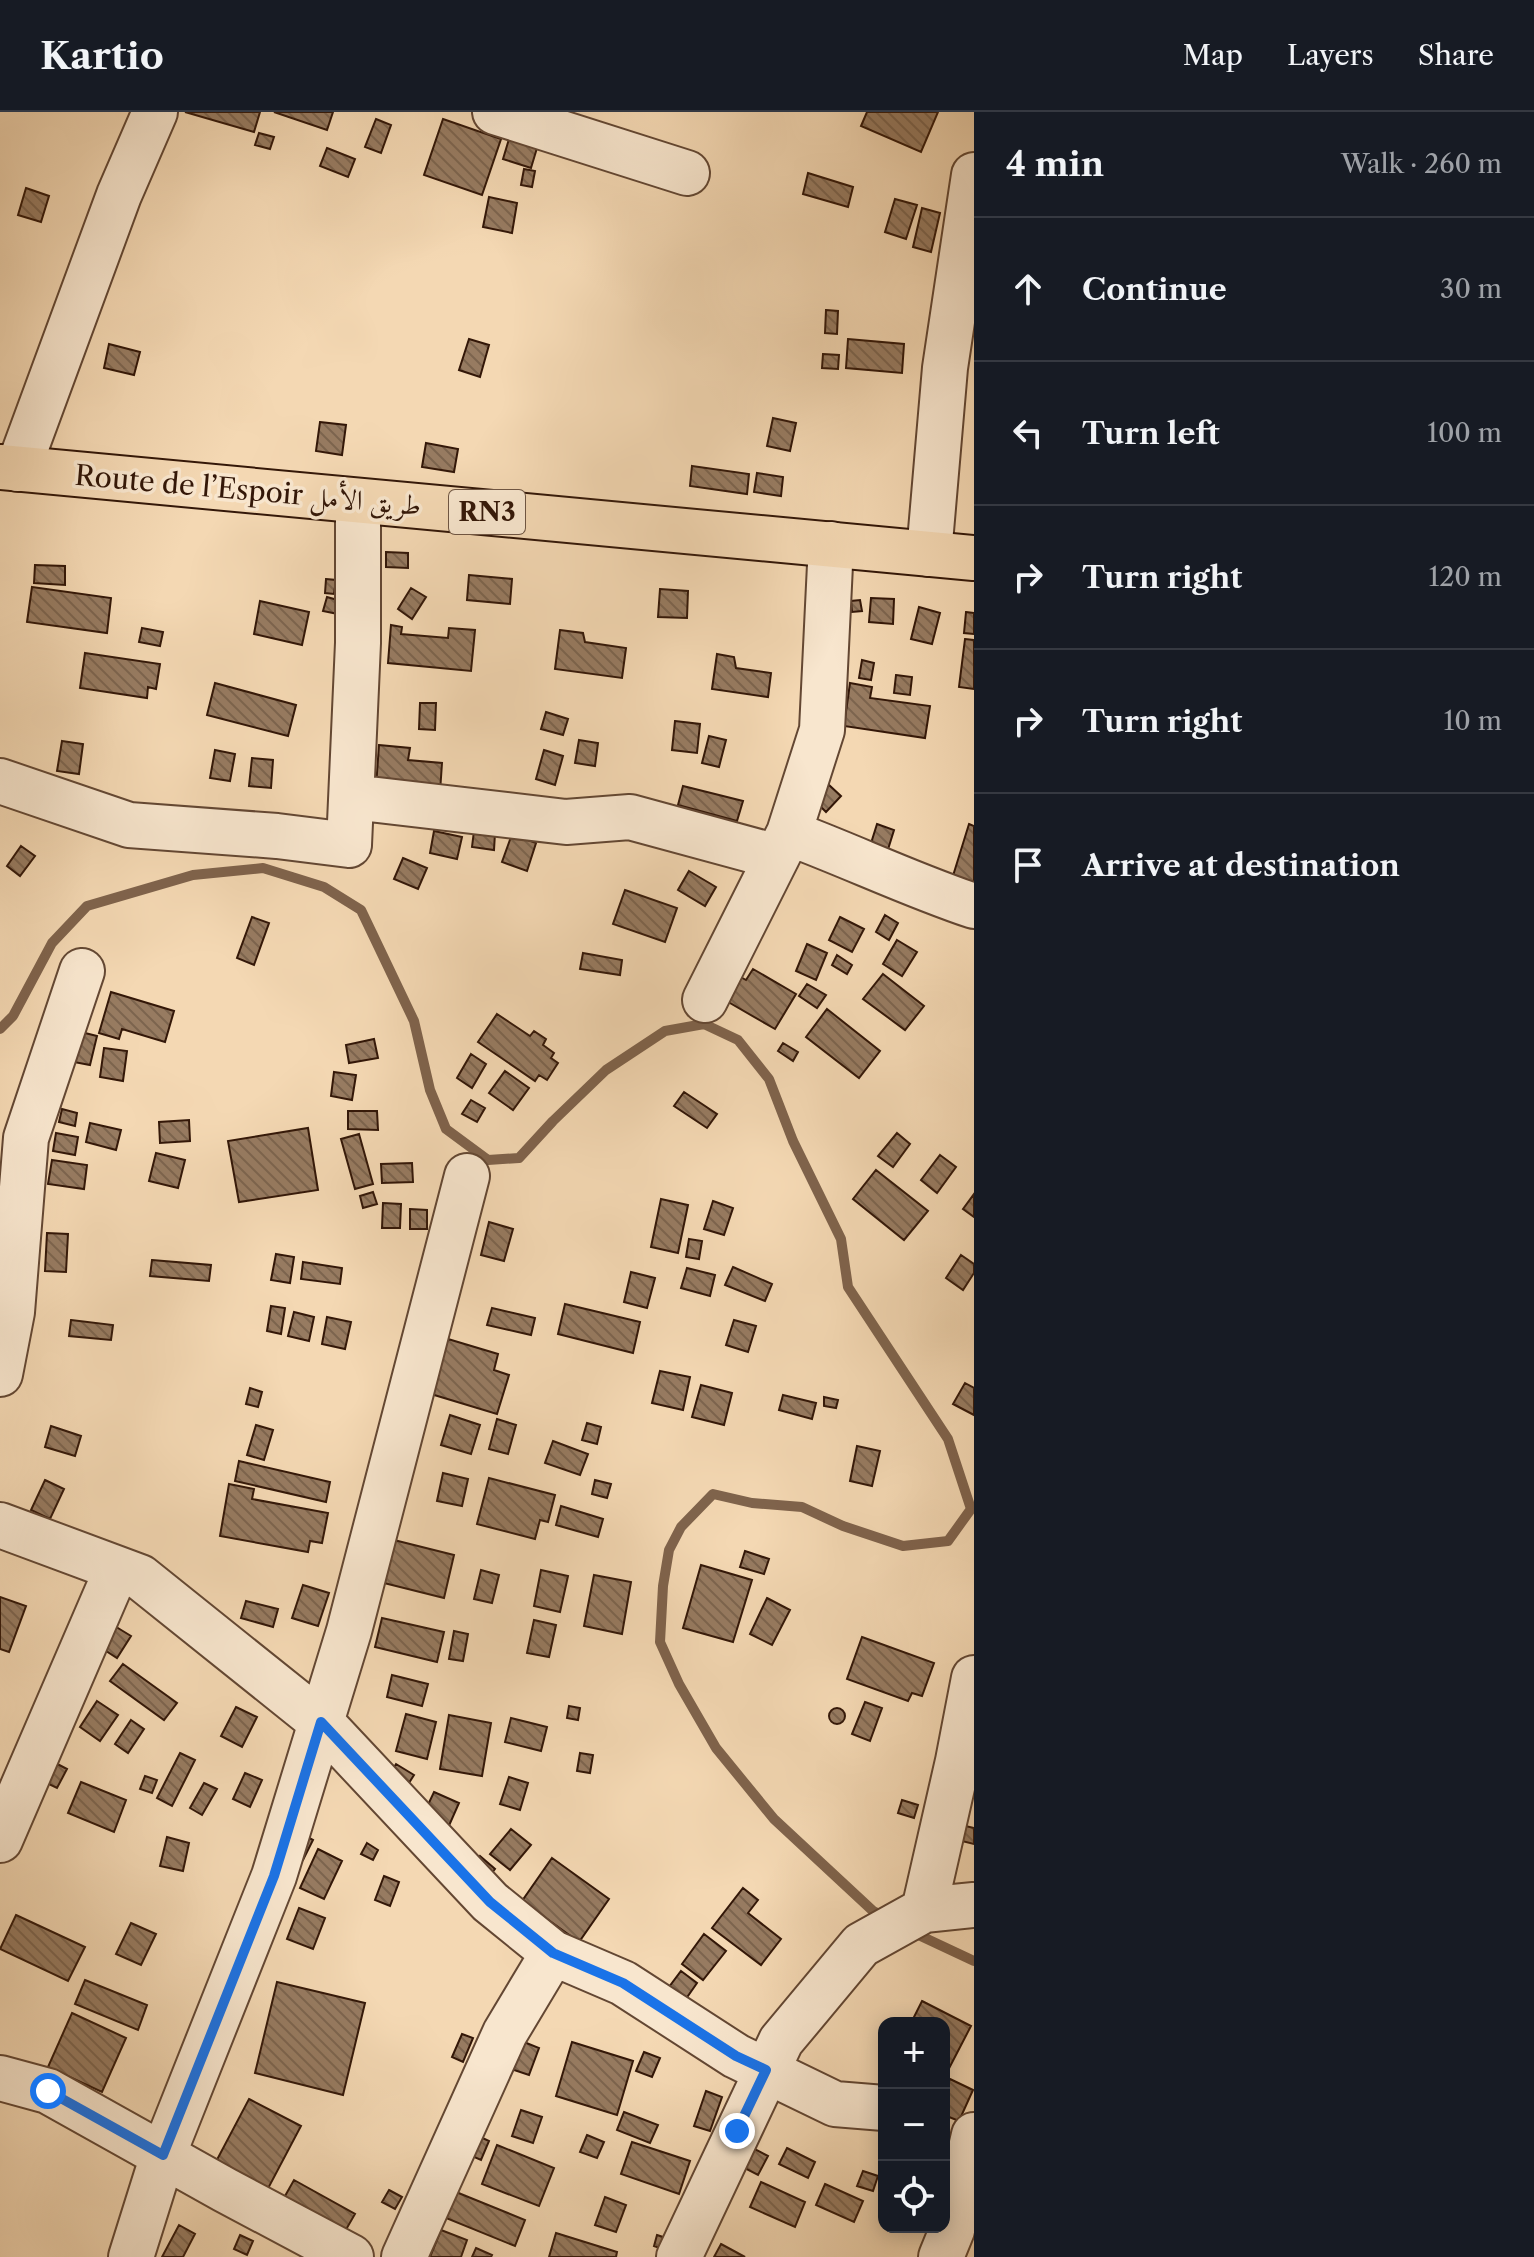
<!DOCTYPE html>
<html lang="en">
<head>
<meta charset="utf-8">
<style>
	:root { --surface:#171b24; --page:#20242c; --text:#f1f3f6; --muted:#9ea1a6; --line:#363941 }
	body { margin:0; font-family:"Libre Caslon Text",Amiri,serif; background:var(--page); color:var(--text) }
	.controls { position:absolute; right:24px; bottom:24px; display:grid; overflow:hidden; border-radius:16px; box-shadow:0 4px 20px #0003 }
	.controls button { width:72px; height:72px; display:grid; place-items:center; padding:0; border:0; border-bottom:2px solid var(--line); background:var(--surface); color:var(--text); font:40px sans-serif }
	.stop { position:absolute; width:24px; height:24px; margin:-18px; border:6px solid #1a73e8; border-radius:50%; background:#fff }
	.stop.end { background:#1a73e8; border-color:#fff; box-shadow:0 2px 8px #0008 }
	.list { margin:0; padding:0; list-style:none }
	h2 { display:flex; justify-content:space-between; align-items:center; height:104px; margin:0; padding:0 32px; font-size:34px }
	h2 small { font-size:26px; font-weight:400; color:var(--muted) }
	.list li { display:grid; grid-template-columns:52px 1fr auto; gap:24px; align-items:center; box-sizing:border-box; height:144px; padding:0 32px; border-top:2px solid var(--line) }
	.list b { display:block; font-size:30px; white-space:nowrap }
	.list em { font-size:26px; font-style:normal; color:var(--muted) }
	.icon { flex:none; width:44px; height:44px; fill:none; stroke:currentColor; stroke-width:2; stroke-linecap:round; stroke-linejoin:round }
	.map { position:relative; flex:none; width:974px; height:2145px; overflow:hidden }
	header { display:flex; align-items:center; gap:48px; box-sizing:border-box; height:112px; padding:0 40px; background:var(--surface); border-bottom:2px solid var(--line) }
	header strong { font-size:38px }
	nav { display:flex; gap:44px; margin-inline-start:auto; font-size:28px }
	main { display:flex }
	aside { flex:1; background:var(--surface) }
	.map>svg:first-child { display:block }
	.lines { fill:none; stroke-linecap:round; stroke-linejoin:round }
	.stream { stroke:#7f634c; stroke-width:10 }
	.building { fill:url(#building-back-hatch); stroke:#331708; stroke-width:2 }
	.minor-casing { stroke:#634733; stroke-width:48 }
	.highway-casing { stroke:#331708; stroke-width:48 }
	.minor { stroke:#f8e6ce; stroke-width:44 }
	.highway { stroke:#f4d8b3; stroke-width:44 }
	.route { stroke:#1a73e8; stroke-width:10 }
	.labels { text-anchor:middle; stroke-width:7; stroke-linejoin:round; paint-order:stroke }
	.shield { fill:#f8e6ce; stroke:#6e5543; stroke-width:2 }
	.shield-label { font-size:26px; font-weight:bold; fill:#331708 }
	.street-label { font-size:28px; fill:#331708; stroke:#f8e6ce }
</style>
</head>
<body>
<header>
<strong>Kartio</strong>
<nav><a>Map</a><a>Layers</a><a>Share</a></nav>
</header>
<main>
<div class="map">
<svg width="974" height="2145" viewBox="0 0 974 2145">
	<defs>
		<pattern id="building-back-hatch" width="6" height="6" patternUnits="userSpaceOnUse" patternTransform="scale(2)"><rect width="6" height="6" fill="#977b61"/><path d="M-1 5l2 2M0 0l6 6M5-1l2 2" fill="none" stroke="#7c644e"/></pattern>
	</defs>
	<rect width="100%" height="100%" fill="#f4d8b3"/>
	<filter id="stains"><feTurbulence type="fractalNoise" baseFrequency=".0025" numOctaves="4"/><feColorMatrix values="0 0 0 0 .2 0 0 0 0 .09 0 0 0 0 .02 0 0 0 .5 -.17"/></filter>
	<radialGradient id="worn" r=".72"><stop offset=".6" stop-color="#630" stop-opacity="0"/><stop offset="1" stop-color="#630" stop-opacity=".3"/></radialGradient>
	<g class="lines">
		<path class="stream" d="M0,917L13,904L52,831L87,794L193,763L263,756L324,775L361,798L414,909L430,978L446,1017L488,1048L519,1046L553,1009L606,958L665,919L704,912L738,928L769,967L793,1029L841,1127L848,1175L948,1327L971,1397L948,1429L903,1434L843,1414L802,1395L752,1391L713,1382L681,1415L669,1438L663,1474L660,1530L679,1572L716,1636L774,1707L873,1799L886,1806
			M910,1819L974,1849"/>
	</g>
	<path class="building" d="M185,0H260L254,20Z
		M274,0H333L327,18Z
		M867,0H938L921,40L861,14Z
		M376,7L391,13L381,41L365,35Z
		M443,7L501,27L482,83L424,63Z
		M259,21L274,25L270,37L255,33Z
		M509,27L537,36L531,56L503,47Z
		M327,36L355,47L348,65L320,54Z
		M524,57L535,59L532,75L521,73Z
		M808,61L853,75L848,95L803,82Z
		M26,76L49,84L41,110L18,103Z
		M489,85L517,91L512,121L483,115Z
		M895,87L917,93L906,127L885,120Z
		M922,96L940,101L931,140L913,135Z
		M826,198L838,199L837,222L825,221Z
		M469,227L489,233L480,265L459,258Z
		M848,227L904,232L902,261L846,256Z
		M109,232L140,240L134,263L104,256Z
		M823,242L839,243L838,257L822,256Z
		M773,306L796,311L790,339L767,334Z
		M320,310L346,313L342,343L316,339Z
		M426,331L458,337L454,360L422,355Z
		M692,354L749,362L747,382L690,374Z
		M757,361L783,365L781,384L754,380Z
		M386,440L408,441V456L386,455Z
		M35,453L65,454V473L34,471Z
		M469,463L512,467L510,492L467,488Z
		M326,467L336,468L334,482L325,481Z
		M32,475L111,486L107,521L27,510Z
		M411,476L426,485L412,507L398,497Z
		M660,477L688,479L687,506L658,505Z
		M327,485L341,489L338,502L323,499Z
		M871,486L894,487L893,512L869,510Z
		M860,488L862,499L852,500L851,489Z
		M260,489L309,500L302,533L254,522Z
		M919,495L940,501L932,532L911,527Z
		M966,500L974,501V522L964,521Z
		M391,513L402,515L401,522L448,526L449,516L475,518L471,559L388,551Z
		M142,516L163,520L160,534L139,530Z
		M560,518L583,521L585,530L626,536L622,566L555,557Z
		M965,527L974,528V577L959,575Z
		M85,541L160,552L156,577L148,575L147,586L80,576Z
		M717,542L734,545L736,556L771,561L768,585L712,577Z
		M862,548L874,551L871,568L859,566Z
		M896,563L912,565L910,583L894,581Z
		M215,571L296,593L288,624L207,603Z
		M850,571L872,575L870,586L930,594L925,626L844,614Z
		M420,591H436L435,618L419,617Z
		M546,600L568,607L563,623L541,617Z
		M675,609L700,612L697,641L672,638Z
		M709,624L726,628L719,655L702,651Z
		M579,628L598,631L595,654L575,651Z
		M62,629L83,632L79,662L57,659Z
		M379,633L410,636L408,648L442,651L440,680L376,675Z
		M215,638L235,642L230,669L210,666Z
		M544,638L563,644L555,673L536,667Z
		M252,646L273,648L271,676L249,674Z
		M828,672L841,684L826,700L814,688Z
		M683,674L743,689L737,709L678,693Z
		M877,712L894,718L885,747L868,741Z
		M969,712L974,714V774L952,767Z
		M434,719L462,725L457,747L430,741Z
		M474,719L495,721L494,738L472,735Z
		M512,722L536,731L527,759L502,750Z
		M21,734L35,744L20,764L7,754Z
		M403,746L427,756L418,777L394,767Z
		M689,759L716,775L705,794L678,778Z
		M625,778L677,796L665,830L613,812Z
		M885,803L898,811L889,828L876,820Z
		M252,805L269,811L254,853L237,846Z
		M840,805L864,817L852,840L829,828Z
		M897,828L917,840L902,864L883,852Z
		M807,832L827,841L816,868L796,859Z
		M583,841L622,848L620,863L580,857Z
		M837,843L852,853L847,862L832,853Z
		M753,857L796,882L775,917L723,887L737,863L746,868Z
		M883,862L924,894L905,918L863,887Z
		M807,872L826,883L817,896L799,884Z
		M111,880L174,899L165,930L122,917L119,927L99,921Z
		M827,897L880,939L859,966L806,925Z
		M497,902L530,924L534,919L546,927L543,933L554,941L551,946L558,951L547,968L539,963L535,969L478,930Z
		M81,920L97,924L90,953L74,950Z
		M374,927L378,946L349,951L346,933Z
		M783,931L798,940L793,949L778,939Z
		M104,936L127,939L123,969L100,965Z
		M471,942L486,952L472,976L457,966Z
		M505,959L529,976L513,998L489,981Z
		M334,960L356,963L352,988L331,984Z
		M684,980L717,1002L707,1016L674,994Z
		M471,988L485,996L477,1010L462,1002Z
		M62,997L77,1001L75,1014L59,1010Z
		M348,999H377L378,1018L348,1017Z
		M189,1008L190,1029L160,1031L159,1010Z
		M90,1011L121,1018L116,1038L86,1030Z
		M308,1016L318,1078L239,1090L228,1029Z
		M56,1021L78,1025L75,1043L53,1039Z
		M897,1021L910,1032L893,1055L878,1044Z
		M359,1022L373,1072L355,1077L341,1027Z
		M156,1041L185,1048L178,1076L149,1069Z
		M940,1043L956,1055L937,1081L921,1068Z
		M52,1048L87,1053L84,1077L48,1072Z
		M412,1051L413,1070L382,1071L381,1052Z
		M876,1058L928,1099L904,1128L853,1087Z
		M373,1080L377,1092L363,1096L360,1084Z
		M974,1082V1105L963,1097Z
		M661,1087L688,1093L678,1141L651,1135Z
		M713,1089L733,1096L724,1123L704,1117Z
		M383,1091L401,1092L400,1116H382Z
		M410,1097L427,1098V1117H410Z
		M489,1110L513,1117L504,1149L481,1143Z
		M47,1121L68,1122L66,1160L45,1159Z
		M689,1127L702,1129L699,1147L686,1145Z
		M276,1142L294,1145L290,1171L271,1168Z
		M961,1143L974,1152V1161L963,1178L946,1166Z
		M152,1148L211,1153L209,1169L150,1164Z
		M303,1150L342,1156L340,1172L301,1167Z
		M733,1155L772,1172L765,1189L725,1173Z
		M687,1156L715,1163L710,1184L681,1176Z
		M631,1160L655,1166L647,1196L624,1190Z
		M565,1192L640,1210L633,1241L558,1222Z
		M271,1194L285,1196L281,1222L267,1219Z
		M492,1196L535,1206L531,1223L487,1213Z
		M294,1200L314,1205L309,1229L288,1224Z
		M327,1205L351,1210L345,1237L322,1232Z
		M71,1208L113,1213L111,1228L69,1224Z
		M734,1208L756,1214L748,1240L726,1233Z
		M448,1227L498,1242L494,1258L509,1263L497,1302L431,1282Z
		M660,1259L690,1265L683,1298L652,1291Z
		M965,1271L974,1276V1303L953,1292Z
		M701,1273L732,1281L724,1313L692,1305Z
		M250,1276L262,1280L258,1295L246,1292Z
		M783,1283L816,1291L812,1307L779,1298Z
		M824,1285L838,1288L836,1296L824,1294Z
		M450,1303L480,1313L471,1342L441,1333Z
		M497,1307L516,1313L508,1342L489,1337Z
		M587,1311L601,1315L597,1332L582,1328Z
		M256,1313L273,1318L264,1348L247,1343Z
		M51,1314L81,1324L75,1344L45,1335Z
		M553,1329L588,1342L580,1363L545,1351Z
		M857,1334L880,1339L872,1374L850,1369Z
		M239,1349L330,1370L326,1390L235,1369Z
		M443,1361L468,1367L462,1394L437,1389Z
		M489,1366L555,1383L548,1410L540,1408L535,1427L477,1412Z
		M45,1368L64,1377L50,1407L31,1398Z
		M595,1368L611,1372L607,1386L592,1382Z
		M229,1372L254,1377L252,1387L328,1401L322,1431L310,1429L308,1440L220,1424Z
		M561,1394L603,1407L598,1425L556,1413Z
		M386,1426L454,1443L444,1486L376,1469Z
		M745,1439L769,1447L764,1462L740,1455Z
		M701,1453L752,1468L733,1530L683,1516Z
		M481,1458L499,1463L492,1491L474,1487Z
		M541,1458L568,1464L560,1500L534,1494Z
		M594,1463L631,1470L622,1522L584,1514Z
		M303,1473L329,1481L318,1514L292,1506Z
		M0,1485L26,1494L9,1540L0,1537Z
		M767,1486L790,1498L772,1533L750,1522Z
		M246,1489L278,1497L273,1515L241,1506Z
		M382,1506L444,1520L437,1550L375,1535Z
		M534,1508L556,1513L549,1545L527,1541Z
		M113,1513L131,1524L117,1546L100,1535Z
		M454,1519L468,1522L463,1549L449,1547Z
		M862,1525L934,1551L922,1584L912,1581L908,1589L847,1567Z
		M123,1552L177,1591L164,1608L110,1569Z
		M392,1563L428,1572L422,1594L387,1585Z
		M97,1589L118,1603L100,1629L80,1615Z
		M865,1590L882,1596L870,1629L852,1622Z
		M569,1594L580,1596L578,1608L567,1606Z
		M236,1595L257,1605L242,1635L221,1624Z
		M829 1604a8 8 0 1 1 16 0a8 8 0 1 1-16 0Z
		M406,1602L436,1610L427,1647L396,1639Z
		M449,1603L491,1611L482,1664L440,1657Z
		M511,1606L547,1615L541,1639L505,1630Z
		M131,1608L144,1617L128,1641L115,1632Z
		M180,1641L195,1648L172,1694L157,1686Z
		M580,1641L593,1643L590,1661L577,1659Z
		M42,1644L67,1657L57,1676L32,1664Z
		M396,1652L414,1663L402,1682L384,1671Z
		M245,1661L262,1668L250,1695L233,1687Z
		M145,1664L157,1668L152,1681L140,1677Z
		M509,1665L528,1671L520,1698L500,1692Z
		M81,1670L126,1688L114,1720L68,1701Z
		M204,1671L217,1677L202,1703L190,1696Z
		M434,1680L459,1691L444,1725L418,1714Z
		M902,1688L918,1693L914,1706L898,1701Z
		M953,1711L974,1716V1732L950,1726Z
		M511,1717L531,1733L510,1758L490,1742Z
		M296,1719L313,1728L303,1748L286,1740Z
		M167,1725L189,1731L183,1759L160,1754Z
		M367,1731L378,1738L373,1748L361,1742Z
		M318,1737L342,1749L324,1787L300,1776Z
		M480,1744L495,1757L484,1771L469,1758Z
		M552,1746L609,1787L579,1830L522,1789Z
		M384,1764L399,1770L390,1794L375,1788Z
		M743,1776L758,1788L748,1801L781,1827L761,1853L712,1816Z
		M299,1796L325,1806L313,1837L287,1827Z
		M16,1803L85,1835L68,1869L0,1837Z
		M131,1811L156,1822L141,1853L116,1842Z
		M704,1822L726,1839L703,1868L682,1852Z
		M681,1859L697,1871L683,1891L666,1879Z
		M85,1868L147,1893L138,1918L75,1892Z
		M277,1870L365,1891L343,1983L255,1961Z
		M922,1889L971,1914L944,1966V1911H911Z
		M72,1901L126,1926L102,1980L48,1955Z
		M462,1922L473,1926L463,1950L452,1945Z
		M519,1928L539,1936L529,1963L508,1956Z
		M572,1930L633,1949L617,2003L556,1984Z
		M644,1940L660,1946L652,1965L636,1959Z
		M950,1967L973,1978L959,2009L944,2003V1980Z
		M706,1979L722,1985L710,2019L694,2014Z
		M249,1987L301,2014L263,2086L211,2059Z
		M521,1998L542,2005L533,2031L512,2024Z
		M624,2000L658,2013L650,2031L617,2018Z
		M474,2022L489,2029L481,2048L465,2041Z
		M587,2023L604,2030L597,2046L580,2040Z
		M632,2030L690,2049L679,2082L621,2062Z
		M743,2031L768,2044L758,2063L733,2050Z
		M497,2033L554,2056L539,2094L482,2072Z
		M787,2036L815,2050L808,2066L779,2052Z
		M863,2059L878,2064L873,2079L857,2074Z
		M294,2068L355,2102L336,2135L276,2100Z
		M761,2070L805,2090L795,2115L750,2095Z
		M825,2072L863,2089L854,2110L816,2093Z
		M389,2078L402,2085L395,2097L382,2090Z
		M456,2080L525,2108L515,2134L446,2106Z
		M605,2085L626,2093L616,2120L595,2113Z
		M179,2113L195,2122L183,2145H162Z
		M441,2118L467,2128L461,2145H430Z
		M556,2121L617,2140L616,2145H549Z
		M240,2123L253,2129L247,2143L234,2137Z
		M657,2123L666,2126L663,2137L654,2134Z
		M721,2132L745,2145H714Z
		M476,2136L492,2143L491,2145H472Z"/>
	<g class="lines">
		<g class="minor-casing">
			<path id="minor" d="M495,0L687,61
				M18,357L119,83L155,0
				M929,442L945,256L974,63
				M0,669L129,713L277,724L349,733L358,531V389
				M352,685L566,710L630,705L777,745
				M789,721C851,744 911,773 974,794
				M705,888L789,721L822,618L831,432
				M0,1262L12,1200L26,1026L82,859
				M0,1413L140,1465L321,1610L490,1790L553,1841L623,1871L736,1944L835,1992L884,1996
				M0,1728L117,1457
				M924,1798L958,1649L974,1566
				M0,1966L48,1979L225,2078L351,2145
				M131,2145L163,2043L274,1764L349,1519L467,1064
				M404,2145L505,1921L553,1841
				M679,2145L781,1929L861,1833L924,1798L974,1793
				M941,2145L952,2118L974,2023"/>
		</g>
		<g class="highway-casing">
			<path id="highway" d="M0,355L974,446"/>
		</g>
		<use href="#minor" class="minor"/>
		<use href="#highway" class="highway"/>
	</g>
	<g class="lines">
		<path class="route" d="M48,1979L163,2043L274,1764L321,1610L490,1790L553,1841L623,1871L736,1944L766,1958L737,2019"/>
	</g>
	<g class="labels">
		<rect class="shield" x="449" y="378" width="76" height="44" rx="6"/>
		<g class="shield-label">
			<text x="487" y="409">RN3</text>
		</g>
		<g class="street-label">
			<text transform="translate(248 378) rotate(5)" y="10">Route de l’Espoir طريق الأمل</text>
		</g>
	</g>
	<rect width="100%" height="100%" filter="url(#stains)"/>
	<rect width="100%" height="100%" fill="url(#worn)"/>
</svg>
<div class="controls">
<button>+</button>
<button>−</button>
<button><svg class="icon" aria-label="locate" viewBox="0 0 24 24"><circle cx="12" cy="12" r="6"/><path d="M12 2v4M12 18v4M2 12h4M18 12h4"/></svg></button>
</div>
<div class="stop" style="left:48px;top:1979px"></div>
<div class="stop end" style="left:737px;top:2019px"></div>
</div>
<aside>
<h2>4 min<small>Walk · 260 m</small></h2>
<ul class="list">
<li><svg class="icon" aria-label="ahead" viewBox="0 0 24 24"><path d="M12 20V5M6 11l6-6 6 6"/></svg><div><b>Continue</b></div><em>30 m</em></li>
<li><svg class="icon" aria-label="left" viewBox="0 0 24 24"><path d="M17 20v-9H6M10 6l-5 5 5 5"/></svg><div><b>Turn left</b></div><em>100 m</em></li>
<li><svg class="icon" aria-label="right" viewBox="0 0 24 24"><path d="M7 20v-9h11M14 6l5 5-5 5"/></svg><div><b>Turn right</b></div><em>120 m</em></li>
<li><svg class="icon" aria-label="right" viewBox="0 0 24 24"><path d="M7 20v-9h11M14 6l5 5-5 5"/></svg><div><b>Turn right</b></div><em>10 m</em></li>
<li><svg class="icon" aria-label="arrive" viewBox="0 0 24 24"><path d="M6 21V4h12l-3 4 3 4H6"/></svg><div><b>Arrive at destination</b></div></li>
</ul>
</aside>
</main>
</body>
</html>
